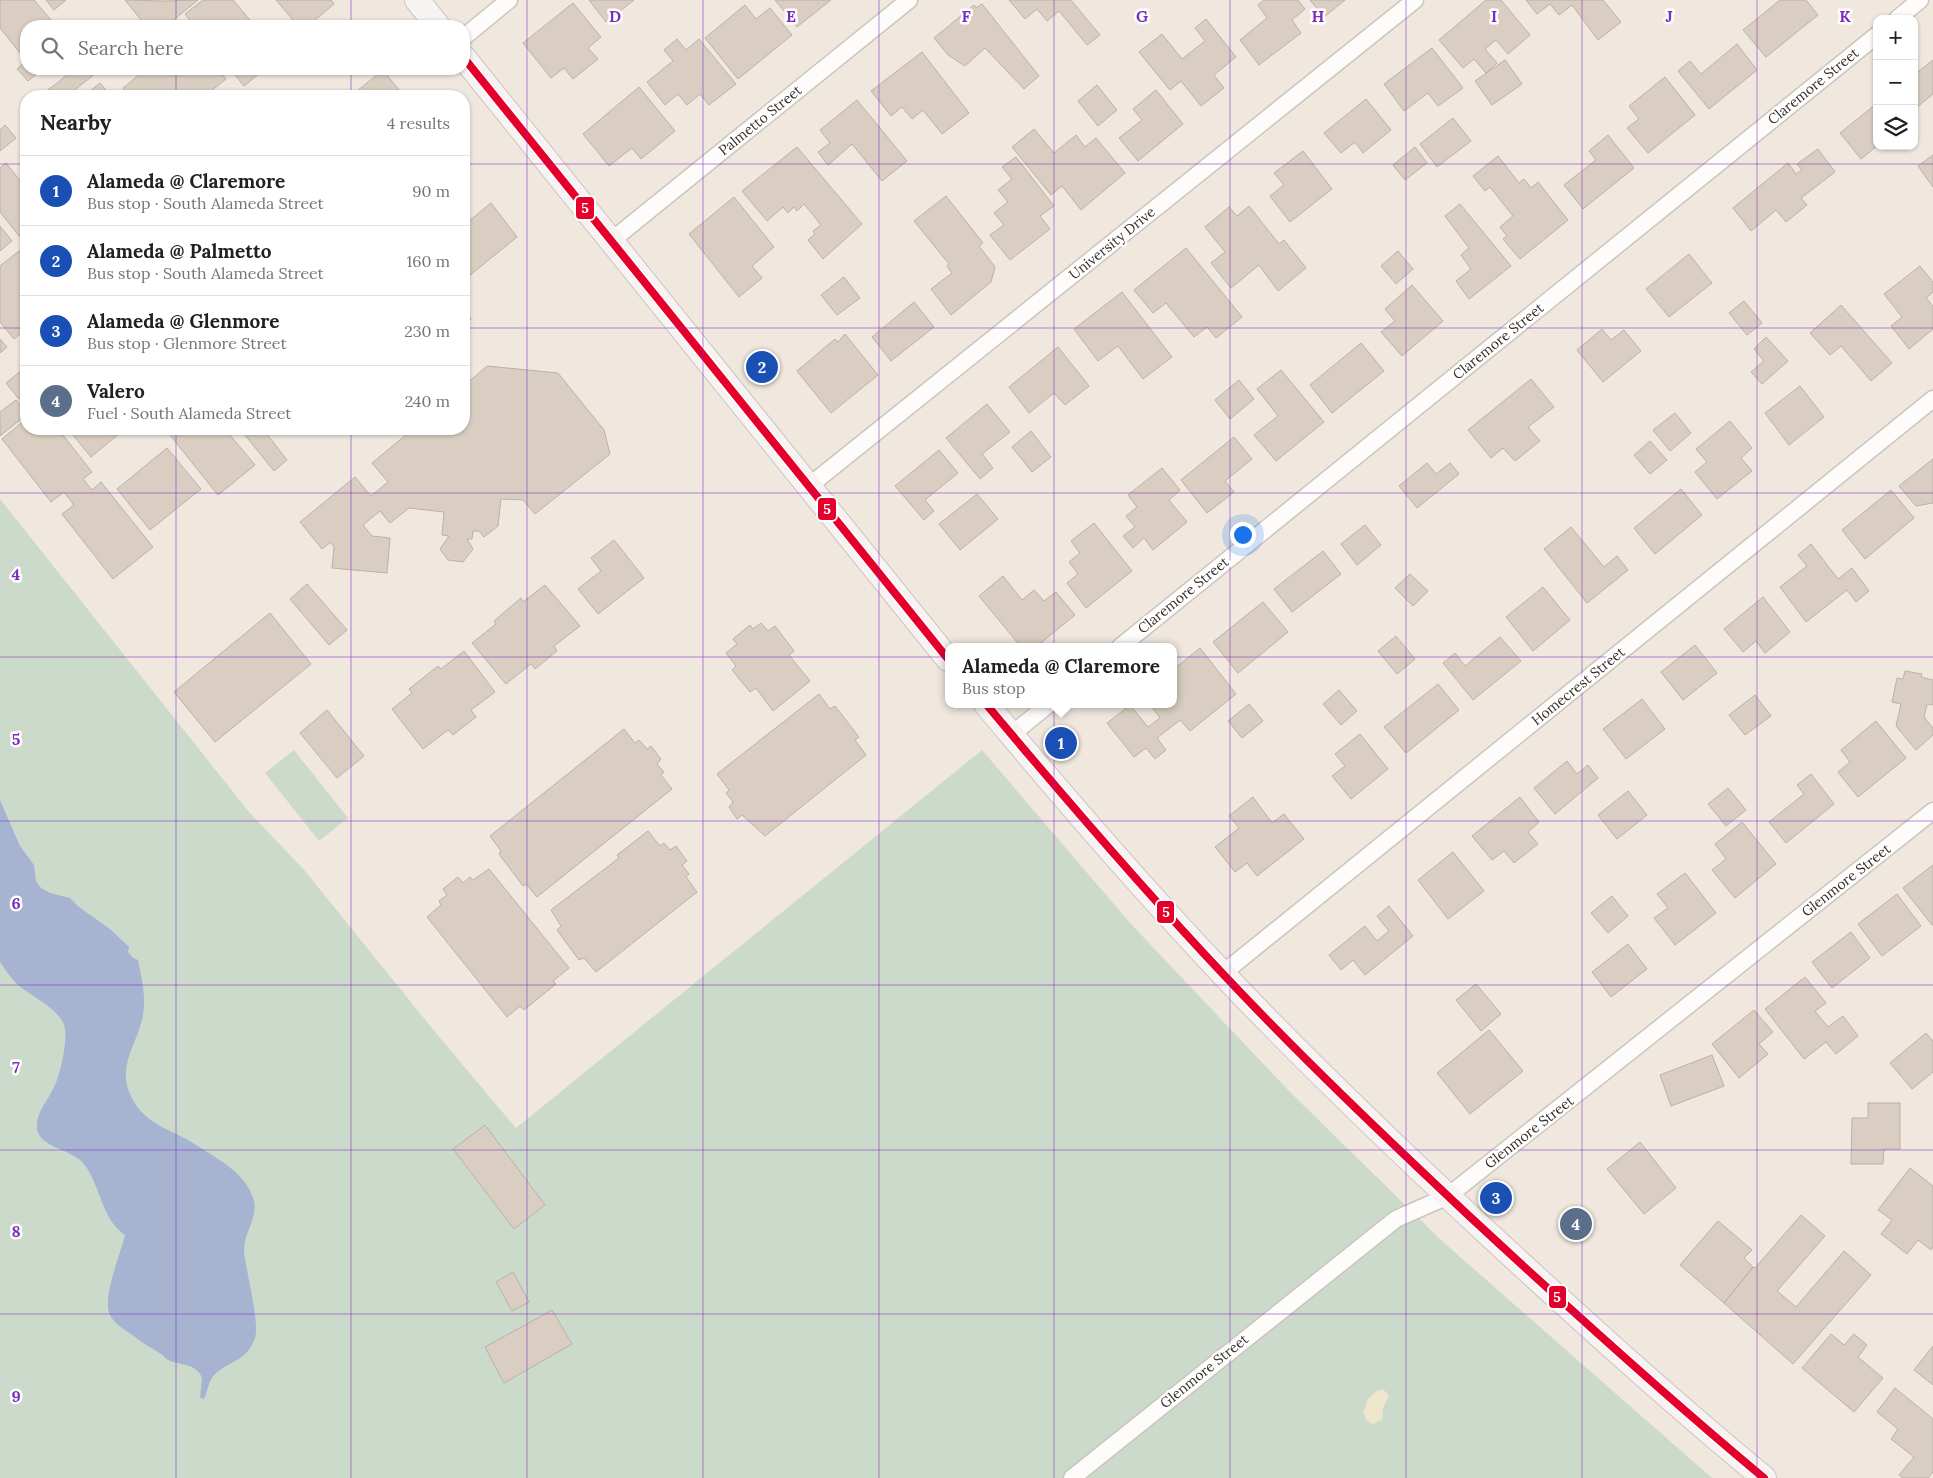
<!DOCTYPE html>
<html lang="en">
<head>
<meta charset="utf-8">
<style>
	:root { --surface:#fff; --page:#f6f6f6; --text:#202124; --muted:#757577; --line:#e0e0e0; --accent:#777069 }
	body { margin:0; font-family:Lora,serif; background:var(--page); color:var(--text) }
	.controls { position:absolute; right:15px; top:15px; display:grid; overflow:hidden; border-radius:10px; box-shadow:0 1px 4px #0004 }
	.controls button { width:45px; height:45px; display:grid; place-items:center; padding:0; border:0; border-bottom:1px solid var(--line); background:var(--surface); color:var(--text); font:25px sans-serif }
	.you { position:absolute; left:1242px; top:534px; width:18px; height:18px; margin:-12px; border:4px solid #fff; border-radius:50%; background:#1a73e8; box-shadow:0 0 0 8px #1a73e833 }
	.badge { display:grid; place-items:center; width:32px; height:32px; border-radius:50%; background:var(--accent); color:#fff; font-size:16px; font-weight:700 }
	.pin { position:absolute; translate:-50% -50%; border:2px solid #fff; box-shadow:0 1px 5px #0006 }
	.popup { position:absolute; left:945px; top:643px; width:232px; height:65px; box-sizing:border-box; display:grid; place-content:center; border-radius:10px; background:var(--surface); filter:drop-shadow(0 1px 4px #0005); font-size:16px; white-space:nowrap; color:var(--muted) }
	.popup b { font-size:19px; color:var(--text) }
	.popup::after { content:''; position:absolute; left:50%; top:100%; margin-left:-10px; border:10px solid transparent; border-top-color:var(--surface) }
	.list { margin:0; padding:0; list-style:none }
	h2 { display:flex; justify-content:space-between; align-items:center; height:65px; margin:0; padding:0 20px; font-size:21px }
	h2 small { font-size:16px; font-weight:400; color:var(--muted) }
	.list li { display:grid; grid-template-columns:32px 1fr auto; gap:15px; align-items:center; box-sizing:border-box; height:70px; padding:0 20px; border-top:1px solid var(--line) }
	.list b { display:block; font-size:19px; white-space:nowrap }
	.list p { margin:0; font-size:16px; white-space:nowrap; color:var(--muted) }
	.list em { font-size:16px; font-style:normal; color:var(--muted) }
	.icon { flex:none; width:28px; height:28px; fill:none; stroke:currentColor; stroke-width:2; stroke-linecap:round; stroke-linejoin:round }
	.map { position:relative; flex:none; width:1933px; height:1478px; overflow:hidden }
	.search { position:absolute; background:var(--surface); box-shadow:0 1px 4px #0004; left:20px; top:20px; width:450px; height:55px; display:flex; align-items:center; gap:12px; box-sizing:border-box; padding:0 18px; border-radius:20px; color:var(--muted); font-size:19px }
	.panel { position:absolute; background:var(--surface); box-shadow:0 1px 4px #0004; left:20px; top:90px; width:450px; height:345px; border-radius:20px }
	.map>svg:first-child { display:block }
	.green { fill:#ccdacb }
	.sand { fill:#eee5cc }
	.water { fill:#a6b4d2 }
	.building { fill:#d9cec1; stroke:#b8b2aa }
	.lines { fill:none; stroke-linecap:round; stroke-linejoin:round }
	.street-casing { stroke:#cbc5be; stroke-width:19 }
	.secondary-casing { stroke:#cbc5be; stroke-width:26 }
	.street { stroke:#fdfcfa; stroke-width:16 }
	.secondary { stroke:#f7f3f3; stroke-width:24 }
	.bus-1-casing { stroke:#fff; stroke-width:11 }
	.bus-1 { stroke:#e4002b; stroke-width:8 }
	.grid { fill:none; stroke:#7b2cbf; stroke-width:1; stroke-opacity:0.55 }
	.labels { text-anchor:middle; stroke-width:5; stroke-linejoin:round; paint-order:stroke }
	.street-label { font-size:14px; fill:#363029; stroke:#fff }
	.grid-label { font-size:16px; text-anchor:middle; font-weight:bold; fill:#7b2cbf; stroke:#fff; stroke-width:5; stroke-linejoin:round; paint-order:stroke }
	.line-badge { stroke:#fff; stroke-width:2 }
	.badge-label { font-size:14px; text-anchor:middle; font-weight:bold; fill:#fff }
</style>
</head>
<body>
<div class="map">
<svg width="1933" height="1478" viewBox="0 0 1933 1478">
	<rect width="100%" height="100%" fill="#f0e8df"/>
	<path class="green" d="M0,499L249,812L305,871L435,1032L516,1128L982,750L1131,924L1290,1092L1442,1241L1712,1478H0Z
		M294,750L348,818L319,841L265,773Z"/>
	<path class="sand" d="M1378,1390H1384L1389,1396L1383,1408L1382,1420L1373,1424L1367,1421L1363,1413L1368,1399Z"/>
	<path class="water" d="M0,800L20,846L34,865L36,881L41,888L50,893L70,898L79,907L110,929L129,947L128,952L132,957L138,960C142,980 147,999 142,1020C134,1051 115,1069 134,1102C146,1122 167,1129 186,1139C198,1146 210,1153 221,1161C235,1170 250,1184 254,1201C258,1218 243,1234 244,1252C246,1271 260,1323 255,1338C246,1363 229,1360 214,1375C208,1382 208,1391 204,1399L200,1398L202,1378C197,1364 182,1365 170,1361C167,1360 164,1356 161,1354C152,1348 143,1344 135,1337C127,1331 117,1326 111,1317C100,1300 121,1254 125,1235C101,1219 101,1186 84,1164C72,1149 40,1148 37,1129C35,1113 48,1101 54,1087C60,1076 69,1037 64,1025C58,1007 29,996 16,983C10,977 5,969 0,962Z"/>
	<path class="building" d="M0,0H34L56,26H26V57L24,58L0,28Z
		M46,0H66L54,10Z
		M125,0L165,1L198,0L166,26H146Z
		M203,0H233L255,26H195L185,14Z
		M276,0H331L334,4L308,26H298Z
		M589,0H634L606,22Z
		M775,0H831L797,27Z
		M1009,0H1071L1100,35L1087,45L1059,11L1047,21L1037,9L1025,19Z
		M1264,0H1298L1305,9L1292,20L1301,33L1259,65L1240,40L1267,18L1258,5Z
		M1310,0H1345L1324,17Z
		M1486,0H1501L1530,35L1508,54L1496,40L1485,49L1497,63L1486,73L1474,59L1463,68L1439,40Z
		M1526,0H1603L1621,22L1598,40L1572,5L1559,15L1550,4L1537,14Z
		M1780,0H1806L1818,15L1766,57L1743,30Z
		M573,3L601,37L588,48L598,59L573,79L564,68L551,78L523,43Z
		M982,4L1039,76L1024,89L985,48L965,66L948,55L934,38L974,5L976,8Z
		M745,5L756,19L770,8L792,35L738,79L705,38Z
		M1206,19L1236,57L1214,75L1224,88L1201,106L1181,81L1170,90L1139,52L1162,34L1182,59L1205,41L1195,28Z
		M677,39L686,50L699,39L736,84L709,105L700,94L687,105L678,94L665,105L647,82L673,61L664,50Z
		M1737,44L1757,70L1709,109L1678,71L1690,61L1701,74Z
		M1432,48L1463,88L1438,106L1428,93L1404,111L1384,84Z
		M922,52L969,113L942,134L923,110L912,119L902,107L891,116L871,91Z
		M1505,60L1522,84L1492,105L1475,81Z
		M1933,60V94L1915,109L1914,75Z
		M26,61V69H43L28,81L17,69Z
		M75,69H101L67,96H40Z
		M146,69H218L226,79L205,96H129L123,88Z
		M230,69H265L244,86Z
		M383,70L404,96H351Z
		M1665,77L1695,115L1648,153L1627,128L1639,119L1629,106Z
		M100,83L111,96H84Z
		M1097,85L1117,110L1098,126L1078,101Z
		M639,87L675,131L641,159L632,148L609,166L583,134Z
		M1156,90L1183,124L1138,161L1119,138L1142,120L1133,109Z
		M1366,99L1391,130L1363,153L1355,142L1341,153L1324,133Z
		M857,100L907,161L882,181L852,144L828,165L818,152L830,143L820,130Z
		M1876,104L1877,146L1861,159L1840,133Z
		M1453,118L1471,141L1437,167L1420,144Z
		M5,125L16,138L0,151V130Z
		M1034,129L1054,153L1076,135L1085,147L1096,138L1125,173L1081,210L1062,186L1051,195L1012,147Z
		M1608,135L1634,168L1583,209L1564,185L1596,160L1589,151Z
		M797,147L862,224L823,259L808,240L815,234L813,231L821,225L804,204L797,211L794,207L788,213L783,207L767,221L742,191Z
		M1415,147L1427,163L1405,180L1393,165Z
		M1818,149L1835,172L1801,198L1807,205L1786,222L1776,210L1751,231L1733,208L1788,163L1796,174L1802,170L1797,164Z
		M1303,151L1332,189L1290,222L1270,196L1284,185L1274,173Z
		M1933,155V187L1918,166Z
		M1498,156L1519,183L1524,179L1531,188L1538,182L1568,220L1520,259L1503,239L1507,236L1500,227L1513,216L1490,187L1485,191L1473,176Z
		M1016,157L1054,206L1040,216L1050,229L1010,260L990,235L1004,225L994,213L1008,202L998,190L1012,179L1002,167Z
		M6,163L26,188V230L19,236L0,212V168Z
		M946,196L983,243L979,246L995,267L991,282L951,315L931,289L952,273L947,266L949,264L914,221Z
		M734,197L774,247L752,266L762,278L739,297L689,234Z
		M491,203L517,237L464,280V225Z
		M1460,204L1511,266L1469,299L1456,281L1471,269L1461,255L1469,248L1445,216Z
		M1249,206L1279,244L1284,240L1306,268L1278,291L1259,265L1231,288L1211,263L1225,252L1205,227L1229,207L1237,216Z
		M0,226L12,241L0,251Z
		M1186,248L1242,317L1216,338L1207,327L1194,337L1166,303L1153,313L1134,290Z
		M19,251L26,261V329L14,339L0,322V266Z
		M1398,251L1413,269L1396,284L1381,266Z
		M1689,254L1712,283L1669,317L1646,289Z
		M1920,266L1933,282V292L1926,298L1933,306V329L1909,349L1891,326L1902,317L1884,294Z
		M844,277L860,298L837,315L821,295Z
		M1412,285L1443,321L1402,356L1381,332L1395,321L1385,309Z
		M1122,292L1172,357L1143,379L1118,346L1098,361L1074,329Z
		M1744,301L1762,323L1747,335L1729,313Z
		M914,302L934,327L891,361L872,337Z
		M1841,305L1892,363L1871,381L1841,346L1830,355L1810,333Z
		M464,310L471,319L464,325Z
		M1602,329L1611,340L1624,330L1641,351L1603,382L1577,350Z
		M845,334L878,375L831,413L797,371L835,339L838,342Z
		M1766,337L1788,361L1762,384L1751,372L1764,361L1754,349Z
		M0,339L7,347L0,353Z
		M1361,343L1384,371L1332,413L1310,385Z
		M1058,347L1089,386L1065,405L1054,393L1029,413L1009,387Z
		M487,366L558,373L604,430L610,454L535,514L523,500L501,499L498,526L484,537L479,531H473L472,539H467L473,549L463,562L448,560L440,549L449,536L442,535L444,512L409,508L390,523L380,511L363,525L372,536L390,538L387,573L332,568L334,547L331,542L322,549L300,522L355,477L371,496L388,482L372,463L413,429H464V386Z
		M1281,370L1324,422L1276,461L1254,435L1278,416L1257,389Z
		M21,371L26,377V393L19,399L6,383Z
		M1531,379L1554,407L1528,427L1540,441L1515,461L1503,448L1491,458L1468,430Z
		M1239,380L1254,399L1230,419L1215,400Z
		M1800,386L1824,417L1789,445L1765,413Z
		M16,400L26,412V415L0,436V412Z
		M987,404L1010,432L982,454L993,468L980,479L946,438Z
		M1675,413L1691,433L1670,451L1653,430Z
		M26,419V429H58L92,472L83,479L92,490L101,482L153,547L113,579L62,514L74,505L64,492L51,502L2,439Z
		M1730,421L1752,448L1741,458L1752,471L1717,499L1695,472L1707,462L1696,449Z
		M68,429H125L91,457Z
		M167,429H225L255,465L218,495L166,430Z
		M240,429H263L287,460L274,471Z
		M1031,431L1051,457L1032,472L1012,447Z
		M1234,437L1252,459L1225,481L1234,492L1207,513L1181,480Z
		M1650,441L1667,460L1650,474L1634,455Z
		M167,448L201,489L150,530L117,489Z
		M939,450L958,473L925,500L934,511L924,520L895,486Z
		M1933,459V503L1916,506L1899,486Z
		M1427,463L1436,474L1450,463L1459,474L1417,508L1399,486Z
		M1162,468L1180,490L1169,500L1187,522L1153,550L1144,538L1133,548L1123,536L1135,527L1126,516L1137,507L1128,495Z
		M1681,489L1702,515L1655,554L1634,528Z
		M1891,490L1914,518L1865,559L1842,530Z
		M977,494L998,519L960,550L939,524Z
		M1094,523L1132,571L1086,608L1067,583L1078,574L1069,562L1080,553L1071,541Z
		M1365,525L1381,545L1357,565L1341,544Z
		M1571,527L1604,567L1617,556L1628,570L1587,603L1544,549Z
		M614,540L644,578L598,614L578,589L601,571L591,558Z
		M1811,544L1838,579L1852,568L1869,591L1856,602L1847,590L1806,622L1780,587L1807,566L1798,555Z
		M1323,551L1341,574L1292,612L1274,589Z
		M1410,574L1428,591L1413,606L1395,588Z
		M1003,576L1022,600L1034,590L1044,601L1056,592L1075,615L1036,647H1021L979,596Z
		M307,584L347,630L329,645L290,599Z
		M545,585L580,626L554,646L557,651L535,669L531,664L506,684L472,643L496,624L494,621L521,598L523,602Z
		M1543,587L1570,620L1533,651L1506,617Z
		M1763,597L1790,632L1765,653L1756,641L1743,652L1724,629Z
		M1263,602L1288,632L1238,673L1213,642Z
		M270,613L311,664L215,742L174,692Z
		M761,623L768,631L775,626L794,651L789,655L810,681L773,711L756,688L750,692L732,670L736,666L726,653L737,644L733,639L750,625L753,629Z
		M1396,636L1415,659L1397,674L1378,651Z
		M1500,637L1521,661L1473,700L1443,663L1455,653L1465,666Z
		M1695,645L1717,673L1683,700L1661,672Z
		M1200,648L1236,694L1190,731L1180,720L1157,738L1166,750L1155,759L1146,748L1134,757L1107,723L1130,705L1148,727L1160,718L1151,706L1153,704H1174V669Z
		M464,651L495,692L471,710L476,717L453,735L448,730L423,749L392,709L412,693L409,689L438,666L441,669Z
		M1905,671L1922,674L1921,677L1933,680V705L1927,704L1924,717L1933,728V735L1916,750L1896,726L1901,704L1892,702L1897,678L1903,679Z
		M1438,684L1459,710L1406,753L1384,727Z
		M1339,690L1357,711L1341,725L1323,704Z
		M819,694L830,709L835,706L859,737L855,740L866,755L765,836L742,815L737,819L729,807L733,802L726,793L729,790L717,774Z
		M1755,695L1771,716L1745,735L1729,715Z
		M1642,699L1665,729L1626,759L1603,729Z
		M1249,704L1263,721L1242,738L1228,721Z
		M327,710L364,756L337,778L300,733Z
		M1876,721L1906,758L1858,797L1838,772L1850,762L1841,750Z
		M624,729L635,743L639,740L647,749L651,746L661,759L657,764L664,772L661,775L672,789L537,897L526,884L523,886L499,854L501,851L490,836Z
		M1360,734L1388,769L1351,799L1332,776L1345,766L1335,754Z
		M1567,761L1577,774L1588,765L1598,778L1555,814L1534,788Z
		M1811,774L1834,804L1786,843L1769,822L1804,794L1797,785Z
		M1728,788L1746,810L1726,826L1708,804Z
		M1628,791L1647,815L1617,839L1598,815Z
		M1253,797L1272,823L1284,814L1304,839L1257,876L1247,863L1235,872L1215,847L1239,828L1229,816Z
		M1520,797L1539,822L1528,832L1538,844L1514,863L1504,851L1492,860L1472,836Z
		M1742,822L1776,864L1735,898L1712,870L1726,859L1715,844Z
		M648,831L660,846L664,843L670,850L676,846L687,861L682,865L689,874L686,877L697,892L596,972L584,958L579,960L557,930L561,926L551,910L619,858L617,855Z
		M1453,852L1484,891L1448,919L1418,880Z
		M1933,865V925H1932L1903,888Z
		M489,869L569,968L553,981L556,984L524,1010L520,1006L507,1017L427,917L441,905L439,901L447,895L443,889L458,877L463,883L470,877L473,880Z
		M1685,873L1716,913L1675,945L1654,918L1668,908L1657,894Z
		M1897,894L1921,926L1882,956L1858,924Z
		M1612,896L1628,916L1608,933L1591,913Z
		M1389,906L1413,936L1365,975L1353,960L1341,970L1329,955L1365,926L1377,941L1389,931L1377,916Z
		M1851,932L1870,958L1832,988L1812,962Z
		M1628,944L1647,969L1611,997L1592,972Z
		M1805,977L1826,1003L1815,1011L1828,1027L1843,1016L1858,1036L1836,1054L1826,1042L1804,1059L1765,1009Z
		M1476,984L1501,1014L1481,1031L1456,1000Z
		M1754,1010L1773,1032L1759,1044L1768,1054L1739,1078L1712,1044Z
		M1489,1030L1523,1071L1470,1114L1437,1073Z
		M1926,1033L1933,1041V1072L1912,1089L1890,1063Z
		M1712,1055L1724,1086L1671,1106L1660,1075Z
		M1868,1103H1900V1149H1884L1883,1164H1851L1852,1118H1868Z
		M485,1125L545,1205L514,1229L453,1149Z
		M1640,1142L1676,1188L1644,1214L1607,1169Z
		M1910,1168L1933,1186V1247L1931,1250L1918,1240L1907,1254L1881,1234L1892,1220L1878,1210Z
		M1801,1215L1825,1236L1777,1291L1796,1307L1844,1251L1871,1275L1793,1364L1724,1303L1753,1267L1755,1268Z
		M1718,1221L1752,1250L1744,1258L1753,1267L1724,1303L1680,1265Z
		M513,1272L529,1302L512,1311L496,1282Z
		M552,1310L572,1344L504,1383L485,1347Z
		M1831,1334L1844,1345L1854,1334L1867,1345L1858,1357L1883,1378L1854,1412L1802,1368Z
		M1933,1346V1385L1914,1370Z
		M1895,1388L1933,1419V1472L1928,1478H1903L1899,1475L1914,1457L1891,1439L1898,1429L1877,1412Z"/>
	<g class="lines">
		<g class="street-casing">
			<path id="street" d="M1897,19L1920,0
				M464,37L509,0
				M611,241L909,0
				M809,486L1415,0
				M1120,647L1877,35
				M1011,735L1049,704
				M1222,974L1933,399
				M1072,1478L1396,1219L1448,1196L1933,811"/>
		</g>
		<g class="secondary-casing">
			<path id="secondary" d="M417,0L438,26
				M464,58L948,659
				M986,704C1062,796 1141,887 1223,974C1306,1062 1394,1146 1483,1229C1575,1314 1667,1398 1764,1478"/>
		</g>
		<use href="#street" class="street"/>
		<use href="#secondary" class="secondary"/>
		<g class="bus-1-casing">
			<path id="bus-1" d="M464,58L948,659
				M986,704C1063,796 1141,887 1223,974C1301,1057 1384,1136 1467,1214C1564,1304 1662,1393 1764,1478"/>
		</g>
		<use href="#bus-1" class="bus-1"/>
	</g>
	<path class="grid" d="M176,0V26M351,0V26M527,0V1478M703,0V1478M879,0V1478M1054,0V1478M1230,0V1478M1406,0V1478M1582,0V1478M1757,0V1478M176,69V96M351,69V96M0,164H26M464,164H1933M0,328H26M464,328H1933M176,429V1478M351,429V1478M0,493H1933M0,657H1933M0,821H1933M0,985H1933M0,1150H1933M0,1314H1933"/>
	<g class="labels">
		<g class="street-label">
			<text transform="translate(1813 86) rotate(-39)" y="5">Claremore Street</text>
			<text transform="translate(760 120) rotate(-39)" y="5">Palmetto Street</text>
			<text transform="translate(1112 243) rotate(-39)" y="5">University Drive</text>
			<text transform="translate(1498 341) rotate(-39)" y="5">Claremore Street</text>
			<text transform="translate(1183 595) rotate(-39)" y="5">Claremore Street</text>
			<text transform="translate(1578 686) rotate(-39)" y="5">Homecrest Street</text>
			<text transform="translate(1846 880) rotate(-38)" y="5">Glenmore Street</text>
			<text transform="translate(1529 1132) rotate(-38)" y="5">Glenmore Street</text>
			<text transform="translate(1204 1371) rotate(-39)" y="5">Glenmore Street</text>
		</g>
	</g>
	<g class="grid-label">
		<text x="615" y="22">D</text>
		<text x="791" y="22">E</text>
		<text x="966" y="22">F</text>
		<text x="1142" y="22">G</text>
		<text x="1318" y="22">H</text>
		<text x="1494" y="22">I</text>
		<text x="1669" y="22">J</text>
		<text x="1845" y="22">K</text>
		<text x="16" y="580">4</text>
		<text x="16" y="745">5</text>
		<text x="16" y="909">6</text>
		<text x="16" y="1073">7</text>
		<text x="16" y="1237">8</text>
		<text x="16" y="1402">9</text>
	</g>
	<g class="line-badge">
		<rect x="575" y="196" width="20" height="24" rx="5" fill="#e4002b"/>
		<rect x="817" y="497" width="20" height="24" rx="5" fill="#e4002b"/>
		<rect x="1156" y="900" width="19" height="24" rx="5" fill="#e4002b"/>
		<rect x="1548" y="1285" width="19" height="24" rx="5" fill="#e4002b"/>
	</g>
	<g class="badge-label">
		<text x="585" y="213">5</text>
		<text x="827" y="514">5</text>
		<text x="1166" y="917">5</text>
		<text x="1557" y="1302">5</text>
	</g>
</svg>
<div class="controls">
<button>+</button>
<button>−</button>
<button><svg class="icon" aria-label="layers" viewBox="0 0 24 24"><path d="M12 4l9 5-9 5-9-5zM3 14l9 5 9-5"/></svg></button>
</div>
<div class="you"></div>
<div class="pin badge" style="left:1061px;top:743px;background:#1a4fb4">1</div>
<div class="popup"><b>Alameda @ Claremore</b>Bus stop</div>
<div class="pin badge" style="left:762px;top:367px;background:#1a4fb4">2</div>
<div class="pin badge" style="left:1496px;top:1198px;background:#1a4fb4">3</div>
<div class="pin badge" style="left:1576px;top:1224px;background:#5c6f8a">4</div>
<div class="search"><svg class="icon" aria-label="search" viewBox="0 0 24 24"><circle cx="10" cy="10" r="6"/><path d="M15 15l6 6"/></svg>Search here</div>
<section class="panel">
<h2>Nearby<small>4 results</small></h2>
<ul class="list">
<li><span class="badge" style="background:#1a4fb4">1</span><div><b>Alameda @ Claremore</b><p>Bus stop · South Alameda Street</p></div><em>90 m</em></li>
<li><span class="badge" style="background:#1a4fb4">2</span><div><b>Alameda @ Palmetto</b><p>Bus stop · South Alameda Street</p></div><em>160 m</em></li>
<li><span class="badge" style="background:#1a4fb4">3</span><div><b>Alameda @ Glenmore</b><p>Bus stop · Glenmore Street</p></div><em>230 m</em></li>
<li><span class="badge" style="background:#5c6f8a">4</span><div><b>Valero</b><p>Fuel · South Alameda Street</p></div><em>240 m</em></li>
</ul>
</section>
</div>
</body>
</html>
